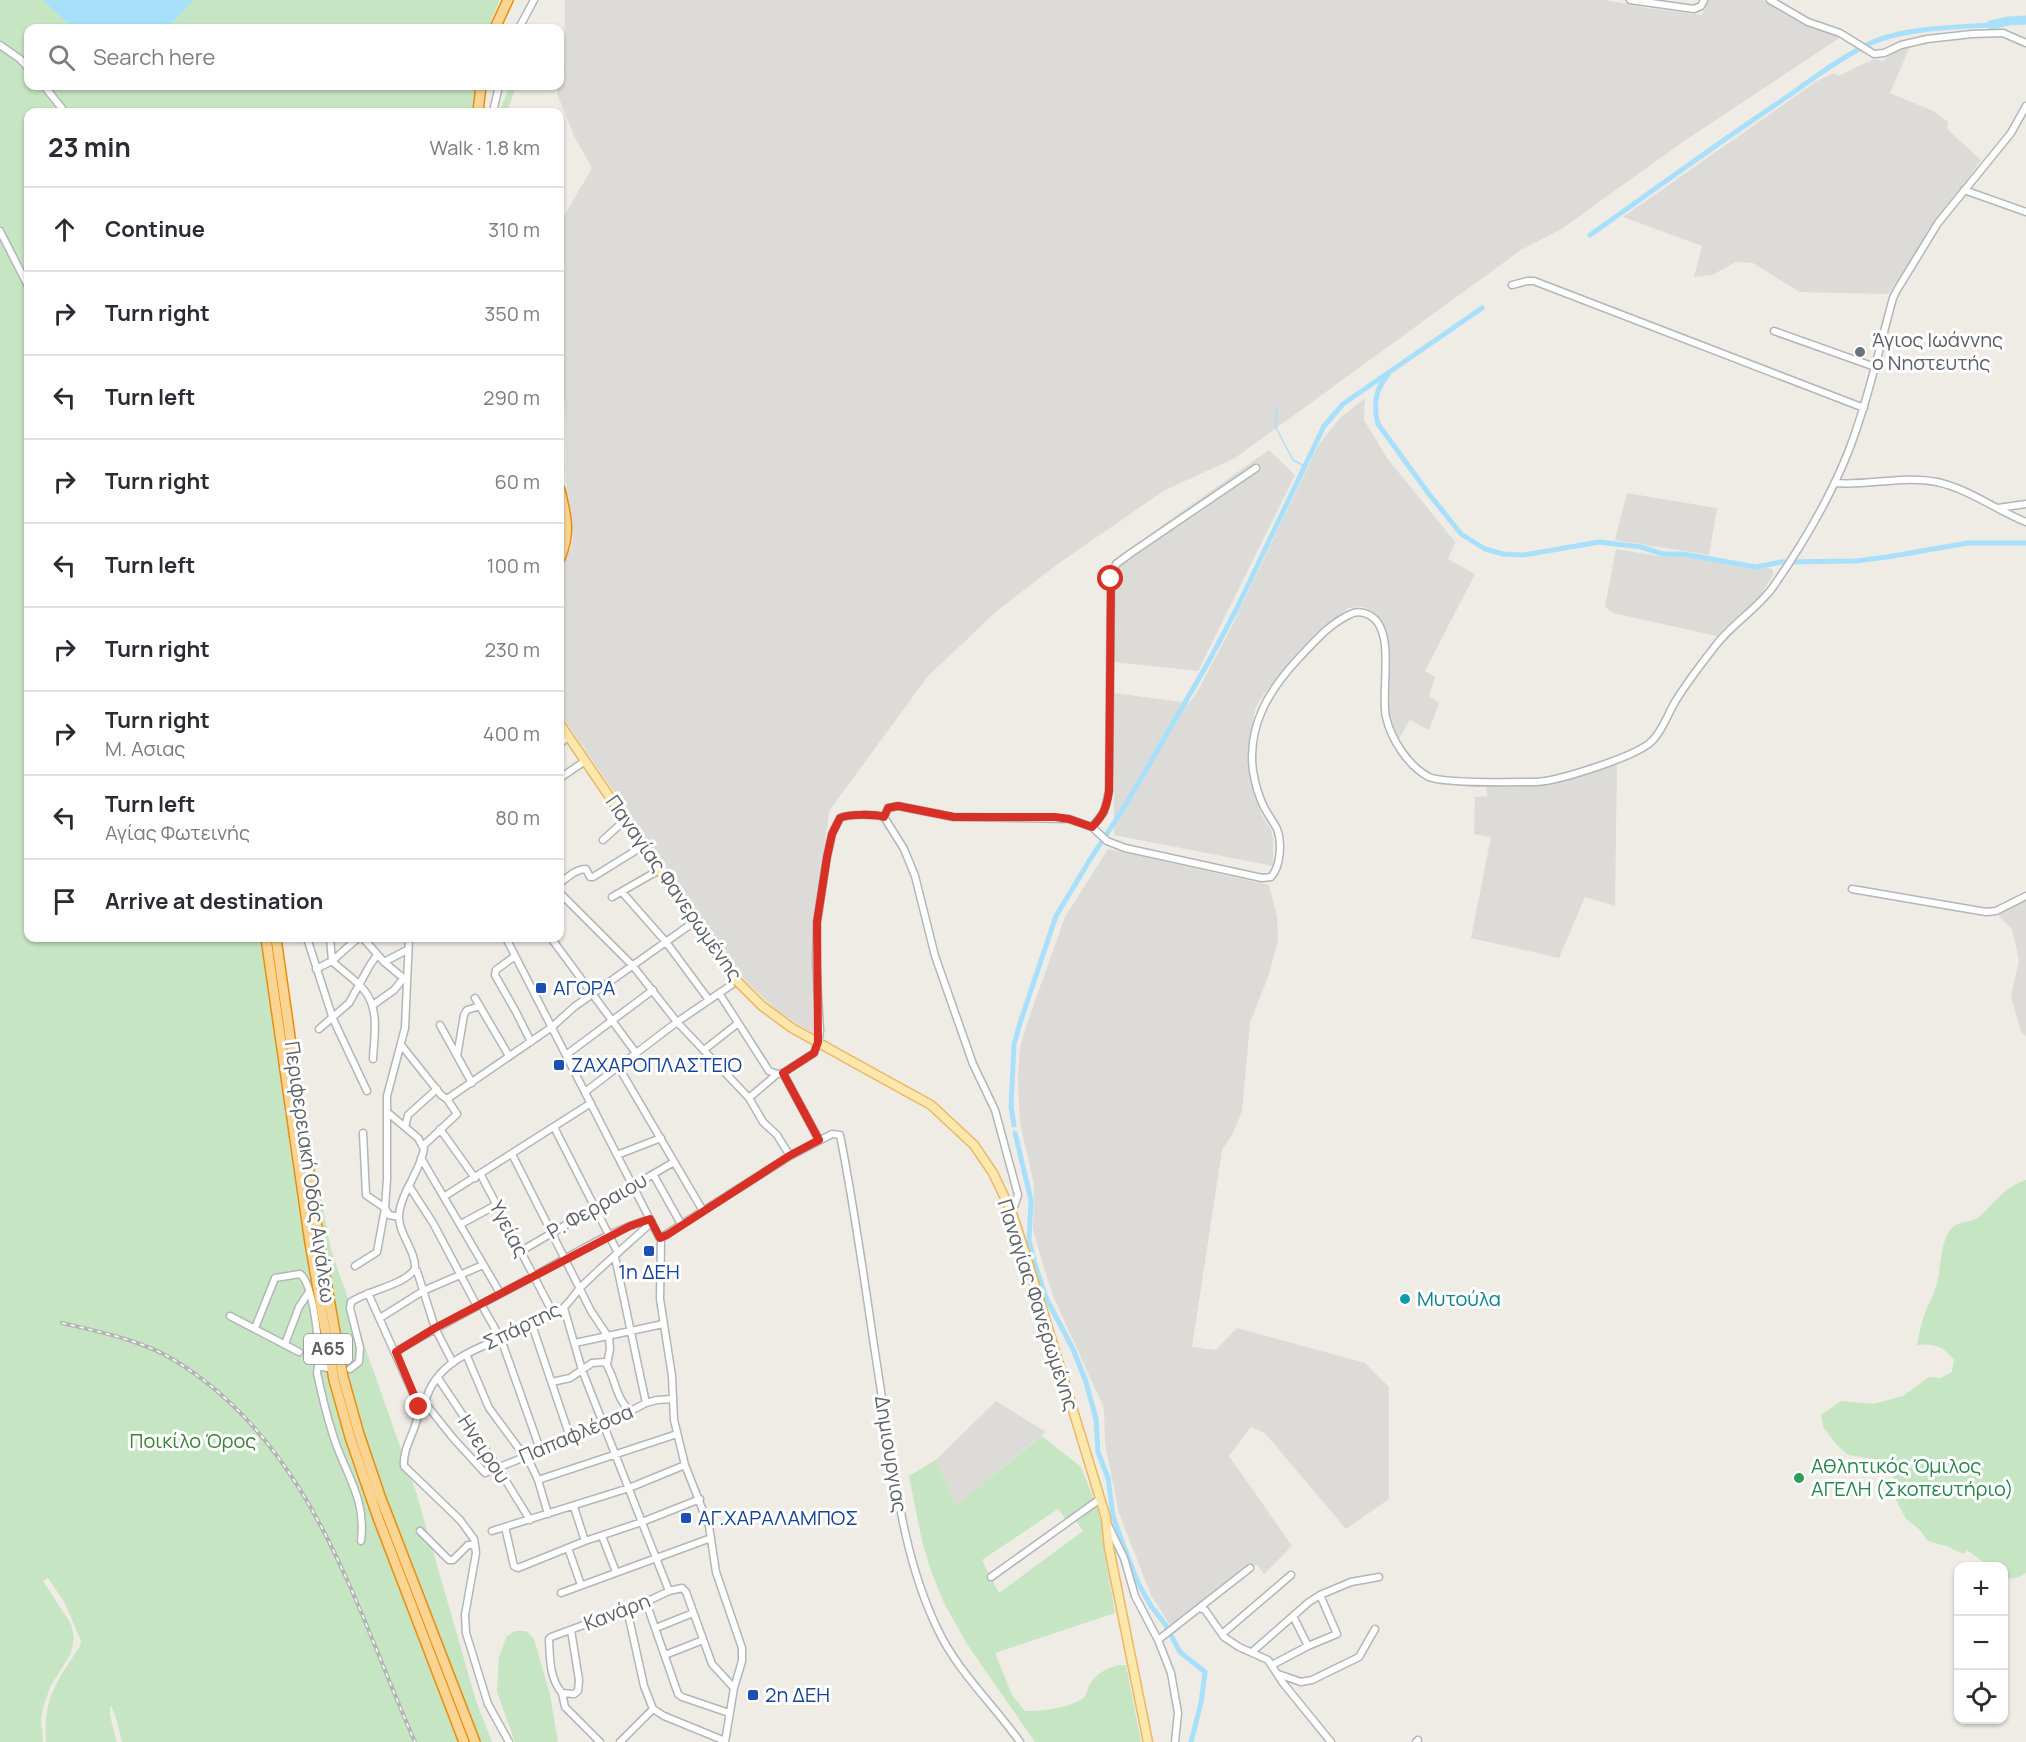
<!DOCTYPE html>
<html lang="en">
<head>
<meta charset="utf-8">
<style>
	:root { --surface:#fff; --page:#f2f2f3; --text:#2b2b33; --muted:#7c7c81; --line:#e1e1e2 }
	body { margin:0; font-family:Manrope,sans-serif; background:var(--page); color:var(--text) }
	.controls { position:absolute; right:18px; bottom:18px; display:grid; overflow:hidden; border-radius:12px; box-shadow:0 2px 4px #0004 }
	.controls button { width:54px; height:54px; display:grid; place-items:center; padding:0; border:0; border-bottom:2px solid var(--line); background:var(--surface); color:var(--text); font:30px sans-serif }
	.stop { position:absolute; width:18px; height:18px; margin:-14px; border:4px solid #d93025; border-radius:50%; background:#fff }
	.stop.end { background:#d93025; border-color:#fff; box-shadow:0 2px 6px #0008 }
	.list { margin:0; padding:0; list-style:none }
	h2 { display:flex; justify-content:space-between; align-items:center; height:78px; margin:0; padding:0 24px; font-size:26px }
	h2 small { font-size:20px; font-weight:400; color:var(--muted) }
	.list li { display:grid; grid-template-columns:39px 1fr auto; gap:18px; align-items:center; box-sizing:border-box; height:84px; padding:0 24px; border-top:2px solid var(--line) }
	.list b { display:block; font-size:22px; white-space:nowrap }
	.list p { margin:0; font-size:20px; white-space:nowrap; color:var(--muted) }
	.list em { font-size:20px; font-style:normal; color:var(--muted) }
	.icon { flex:none; width:33px; height:33px; fill:none; stroke:currentColor; stroke-width:2; stroke-linecap:round; stroke-linejoin:round }
	.map { position:relative; flex:none; width:2026px; height:1742px; overflow:hidden }
	.search { position:absolute; background:var(--surface); box-shadow:0 2px 4px #0004; left:24px; top:24px; width:540px; height:66px; display:flex; align-items:center; gap:15px; box-sizing:border-box; padding:0 21px; border-radius:12px; color:var(--muted); font-size:22px }
	.panel { position:absolute; background:var(--surface); box-shadow:0 2px 4px #0004; left:24px; top:108px; width:540px; height:834px; border-radius:12px }
	.map>svg:first-child { display:block }
	.industrial { fill:#dddbd7 }
	.green { fill:#c6e5c2; fill-rule:evenodd }
	.water { fill:#a8e0fc }
	.lines { fill:none; stroke-linecap:round; stroke-linejoin:round }
	.stream { stroke:#a8e0fc; stroke-width:1.5 }
	.canal { stroke:#a8e0fc; stroke-width:5 }
	.river { stroke:#a8e0fc; stroke-width:9 }
	.minor-casing { stroke:#b2b6b9; stroke-width:9 }
	.major-casing { stroke:#ecb760; stroke-width:11 }
	.highway-casing { stroke:#eb8d09; stroke-width:12 }
	.minor { stroke:#fff; stroke-width:6 }
	.major { stroke:#fce7ad; stroke-width:8 }
	.highway { stroke:#f9d492; stroke-width:9 }
	.rail-casing { stroke:#b3b4b5; stroke-width:4 }
	.rail { stroke:#fff; stroke-width:1.5; stroke-dasharray:4.5; stroke-linecap:butt }
	.major-bridge-casing { stroke:#ecb760; stroke-width:11; stroke-linecap:butt }
	.major-bridge { stroke:#fce7ad; stroke-width:8 }
	.route { stroke:#d93025; stroke-width:8 }
	.worship-dot { fill:#6b7280; stroke:#fff; stroke-width:2 }
	.transit-dot { fill:#1a4fb4; stroke:#fff; stroke-width:2 }
	.culture-dot { fill:#0f9aa8; stroke:#fff; stroke-width:2 }
	.leisure-dot { fill:#2e9e5b; stroke:#fff; stroke-width:2 }
	.labels { text-anchor:middle; stroke-width:6; stroke-linejoin:round; paint-order:stroke }
	.shield { fill:#fff; stroke:#8e9093; stroke-width:1.5 }
	.shield-label { font-size:18px; font-weight:bold; fill:#5d6165 }
	.worship-label { font-size:20px; fill:#5b616d; stroke:#fff; text-anchor:start }
	.street-label { font-size:20px; fill:#5d6165; stroke:#fff }
	.transit-label { font-size:20px; fill:#164399; stroke:#fff; text-anchor:start }
	.culture-label { font-size:20px; fill:#0d838f; stroke:#fff; text-anchor:start }
	.park-label { font-size:20px; fill:#3c8138; stroke:#fff }
	.leisure-label { font-size:20px; fill:#27864d; stroke:#fff; text-anchor:start }
</style>
</head>
<body>
<div class="map">
<svg width="2026" height="1742" viewBox="0 0 2026 1742">
	<rect width="100%" height="100%" fill="#efebe5"/>
	<path class="industrial" d="M565,0H1605L1647,8L1702,15L1708,0H1763L1804,23L1841,37L1684,141L1563,228L1521,250L1235,458L1165,490L1059,563L998,610L928,676L829,811L812,947L814,1034L779,1012L755,990L735,969L560,713V568L571,548L573,537L567,498L566,424L563,381L560,365V223L592,168L575,138L558,96L556,86H560V74L564,73Z
		M1911,44L1890,93L1933,111L1948,122L1947,129L1981,160L1888,294L1800,292L1753,263L1736,262L1712,275L1694,277L1702,246L1623,217L1817,81L1834,73L1838,76L1874,59L1884,61L1889,53Z
		M1365,398L1364,420L1387,458L1455,542L1448,559L1475,574L1425,671L1435,677L1429,696L1439,703L1429,730L1410,720L1398,740L1388,710L1389,657L1385,633L1376,614L1364,607L1348,608L1317,633L1295,656L1263,695L1255,709L1249,744L1250,775L1261,814L1271,829L1273,839V866L1114,835V693L1189,703L1196,694L1228,634L1319,444L1340,418Z
		M1269,450L1295,475L1198,671L1114,662L1112,561Z
		M1627,493L1717,508L1709,555L1615,540Z
		M1616,549L1664,557L1668,554L1682,555L1772,569L1774,574L1759,597L1717,636L1613,613L1605,607Z
		M1617,760L1615,906L1585,897L1559,958L1471,938L1491,837L1474,834L1475,797L1487,796L1486,784H1537Z
		M1108,849L1269,885L1277,917L1278,940L1269,974L1250,1023L1242,1111L1232,1135L1222,1150L1192,1347L1216,1350L1237,1328L1365,1363L1389,1387V1499L1346,1529L1265,1433L1251,1427L1229,1456L1292,1546L1264,1574L1257,1564L1175,1633L1151,1595L1119,1513L1105,1443L1104,1408L1054,1298L1043,1265L1033,1229L1034,1184L1020,1123L1018,1079L1020,1047L1030,1015L1065,917Z
		M2026,899V1036L2021,1032L2011,996L2019,960L2012,929L1998,915Z
		M996,1401L1046,1432L956,1505L936,1460Z"/>
	<path class="green" d="M0,0H500L488,28H28V86H476L473,112H28V938H274L289,1033L331,1250L416,1492L476,1701L492,1742H122C119,1732 116,1712 110,1705V1716L117,1742H46C43,1697 57,1682 80,1646L81,1641L65,1603L48,1578L43,1581L71,1624L74,1637L71,1653L50,1687L43,1708L41,1719L43,1742H0Z
		M510,86H516L508,109L506,112H499Z
		M2026,1180V1573C2019,1578 2011,1580 2004,1577V1566H1989L1967,1550L1964,1554L1946,1546L1928,1541L1919,1529L1906,1519L1892,1492L1894,1468L1880,1460L1848,1455L1836,1444L1823,1427L1821,1415L1841,1401L1873,1404L1903,1396L1929,1377L1941,1378L1952,1372L1954,1360C1943,1346 1935,1343 1917,1345C1919,1334 1921,1323 1925,1313C1930,1301 1936,1291 1938,1279C1941,1264 1941,1241 1951,1229C1959,1220 1972,1223 1979,1217C1995,1203 2004,1187 2026,1180Z
		M1042,1436L1081,1467L1095,1502L1103,1527V1544L1115,1613L995,1653L1012,1695L1025,1711C1038,1712 1076,1707 1084,1697C1087,1694 1088,1687 1090,1684C1097,1672 1113,1664 1126,1665L1141,1742H1035L967,1644L944,1603L931,1571L922,1541L909,1476L936,1460L956,1505ZM1058,1509L1068,1522L1074,1518L1083,1531L999,1593L982,1560Z
		M515,1631H526L534,1639L550,1695L558,1742H515L497,1692L499,1657L507,1636Z"/>
	<path class="water" d="M43,0H193L168,28H73Z"/>
	<g class="lines">
		<path class="stream" d="M1277,407L1275,426L1293,460L1304,466"/>
		<path class="canal" d="M1590,235C1654,190 1716,144 1781,101C1810,81 1841,57 1873,42C1906,28 1955,27 1991,25
			M1388,375C1375,389 1373,406 1378,424L1429,494L1461,534L1485,549L1503,554L1524,555L1599,542L1641,547L1663,554H1683L1756,567L1781,562L1856,561L1887,557L1968,543H2026
			M1014,1125L1011,1107L1014,1044L1020,1023L1056,916L1091,858L1125,806L1209,661L1237,608L1324,426L1343,404L1482,308
			M1015,1133L1031,1200L1029,1240L1035,1264L1046,1298L1073,1349L1086,1382L1096,1419L1098,1452L1108,1478L1113,1516L1124,1547L1138,1583L1151,1606L1165,1624L1180,1652L1205,1672L1201,1703L1191,1742"/>
		<path class="river" d="M1991,25L2008,21L2026,20"/>
		<g class="minor-casing">
			<path id="minor" d="M1630,0L1694,9L1701,6L1704,0
				M1770,0L1808,22L1840,33L1874,54L1884,53L1901,45L1927,39L1972,34L2003,33L2026,43
				M519,28L534,0
				M0,45L20,59L28,68
				M44,86L65,112
				M493,112L499,86
				M1964,190L2026,212
				M0,231L28,286
				M1512,285L1527,281H1534L1864,408
				M1774,331L1875,367
				M1835,483C1869,486 1903,475 1937,482C1969,489 1996,510 2026,522
				M1998,508L2026,504
				M560,744L568,736
				M560,778L585,761
				M1092,827L1104,812L1109,791L1111,579L1116,564L1131,553L1256,468
				M603,840L625,820
				M560,883C568,877 576,869 586,869L590,877H593L643,846
				M1852,889L1986,912L1996,911L2026,896
				M622,892L666,942L709,1000
				M560,893L633,966L677,1022L749,1098L763,1122L777,1135L790,1156
				M612,897L659,870
				M307,938L333,1019L367,1091
				M330,938L332,961C342,971 355,979 364,990C380,1009 374,1037 373,1059
				M363,938L384,962L407,981
				M506,938L661,1241L660,1299L672,1376L674,1420L685,1465L709,1526L716,1572L742,1648V1661L734,1688L725,1742
				M551,938L636,1053
				M515,956L496,970L495,975L516,1012L531,1042
				M384,962L407,950
				M316,969L332,961L358,938
				M719,993L769,1071L777,1074
				M475,998L509,1056
				M373,1005L394,990L403,979
				M440,1025L472,1083
				M319,1029L349,1003L370,965L377,955
				M402,1046L441,1095L447,1099L552,1027L574,1007L694,922
				M704,1050L737,1024
				M566,1055L653,990
				M457,1056L464,1015L467,1010L480,1006
				M618,1066L703,1211
				M783,1073L819,1140
				M437,1089L408,1115L405,1127L418,1138L424,1149C420,1172 401,1192 399,1215C398,1234 416,1250 415,1269L417,1271L435,1328L453,1363
				M585,1092L677,1022L737,981
				M749,1098L777,1074L783,1073L814,1053L818,1042L820,1031L816,961L817,922L827,857L832,834L840,818C848,814 874,814 884,817
				M387,1112L405,1127
				M554,1127L618,1253
				M440,1129L475,1178
				M363,1133L366,1195L385,1208L389,1215L399,1217
				M423,1146L457,1114L447,1099
				M512,1154L591,1311L609,1338L610,1349L607,1364
				M617,1155L661,1138
				M421,1158L500,1293
				M653,1174L681,1224
				M481,1175L554,1315
				M409,1186L433,1223L477,1306
				M445,1196L591,1103
				M1012,1213L1018,1195L995,1110L973,1064L935,956L915,876L904,849L884,817L888,808L898,806L953,817L1069,819L1092,827L1107,841L1125,848L1262,878L1271,877C1281,866 1282,842 1277,829C1273,821 1268,815 1264,807C1259,797 1255,783 1253,771C1247,726 1269,690 1298,659C1314,642 1330,623 1351,614C1357,611 1363,612 1369,615C1397,629 1380,691 1386,717C1391,739 1408,766 1429,777C1445,784 1515,782 1536,782C1558,781 1639,756 1653,740C1663,729 1668,714 1675,702C1687,682 1702,663 1716,645C1732,624 1757,609 1773,587C1803,544 1830,498 1849,450C1868,400 1879,349 1893,298L1897,290L1938,223L2011,133L2026,106
				M652,1222C628,1244 603,1265 580,1288C574,1295 569,1303 562,1309C522,1341 439,1343 425,1403L453,1438L485,1473L603,1425L646,1403L657,1400L672,1399
				M461,1224L496,1205
				M660,1238L790,1156L832,1134L840,1135C859,1230 870,1327 886,1422C897,1493 906,1563 937,1628C957,1671 993,1704 1020,1742
				M521,1251L674,1162
				M615,1257L646,1403
				M355,1266L377,1252L385,1208L387,1179V1096L405,1028L409,938
				M368,1293L419,1407C419,1428 402,1446 404,1466L460,1520L474,1539L476,1553L465,1615L466,1633L488,1704L509,1742
				M481,1304L501,1339L540,1449
				M564,1308L582,1370L669,1591
				M230,1316L299,1352
				M380,1318L423,1291L483,1265
				M532,1325L570,1437
				M255,1328L275,1278L300,1274C314,1284 320,1349 318,1366
				M575,1343L663,1324
				M285,1344L299,1307L309,1292
				M395,1352C441,1325 487,1301 534,1276C571,1256 609,1231 650,1219
				M466,1354L489,1408L531,1465L538,1480L548,1514
				M328,1368L318,1366L317,1373C322,1396 328,1422 336,1444C349,1480 366,1501 361,1541
				M350,1369L359,1362L360,1348L350,1308L351,1302C368,1290 403,1286 415,1269
				M438,1378L498,1468L530,1520
				M552,1382L570,1378L592,1363L605,1362C616,1378 615,1399 631,1411
				M538,1480L677,1434
				M574,1507L585,1541
				M1108,1525L1124,1558L1135,1596L1158,1640L1171,1673L1178,1713L1175,1742
				M505,1527L514,1566L518,1568L585,1541L642,1522L700,1499
				M420,1531L449,1560H453L468,1545H475
				M492,1531L629,1488L685,1465
				M602,1536L616,1572
				M568,1548L581,1585
				M991,1577L1100,1499
				M561,1593L711,1538
				M646,1602L678,1694L682,1697L729,1713
				M1199,1608L1205,1610L1224,1637L1239,1647L1268,1660L1283,1683L1331,1742
				M627,1609L644,1686L653,1709
				M1293,1616L1308,1646
				M656,1628L693,1613
				M571,1630L579,1680L578,1691L574,1694L562,1693C549,1678 550,1657 549,1639L551,1637L646,1602L669,1591L682,1588L686,1592L712,1664L734,1688
				M1222,1634L1291,1575
				M1158,1640L1250,1568
				M1252,1652L1309,1602L1320,1595L1351,1582L1379,1577
				M665,1655L703,1640
				M1272,1665L1308,1646L1337,1634L1320,1595
				M1278,1674L1301,1682L1312,1680L1359,1657L1375,1629
				M562,1693L565,1707L600,1742
				M620,1742L653,1709L664,1716L725,1741
				M1416,1742L1418,1740"/>
		</g>
		<g class="major-casing">
			<path id="major" d="M560,724L720,959L737,981
				M853,1062L931,1105L974,1145L993,1173L1012,1213L1025,1253L1106,1518L1109,1548L1148,1742"/>
		</g>
		<g class="highway-casing">
			<path id="highway" d="M495,28L508,0
				M478,112L481,86
				M560,490C566,516 571,532 560,558
				M266,938L310,1243L334,1380L350,1437L378,1518L464,1742
				M276,938L319,1242L343,1377L359,1434L380,1496L475,1742"/>
		</g>
		<use href="#minor" class="minor"/>
		<use href="#major" class="major"/>
		<use href="#highway" class="highway"/>
		<g class="rail-casing">
			<path id="rail" d="M62,1323C100,1332 141,1340 174,1360C312,1444 354,1604 415,1742"/>
		</g>
		<use href="#rail" class="rail"/>
		<g class="major-bridge-casing">
			<path id="major-bridge" d="M737,981L762,1006L792,1028L853,1062"/>
		</g>
		<use href="#major-bridge" class="major-bridge"/>
	</g>
	<g class="lines">
		<path class="route" d="M419,1407L396,1352L435,1328L630,1226L650,1219L660,1238L667,1235L789,1156L819,1140L783,1073L814,1053L818,1042L817,922L827,857L832,834L840,818C848,814 874,814 884,817L888,808L898,806L954,817H1055L1069,819L1092,827C1103,816 1107,807 1109,791L1111,579"/>
	</g>
	<circle class="worship-dot" cx="1860" cy="352" r="6"/>
	<g class="transit-dot">
		<rect x="535" y="982" width="12" height="12" rx="3"/>
		<rect x="553" y="1059" width="12" height="12" rx="3"/>
		<rect x="643" y="1245" width="12" height="12" rx="3"/>
		<rect x="680" y="1512" width="12" height="12" rx="3"/>
		<rect x="747" y="1689" width="12" height="12" rx="3"/>
	</g>
	<circle class="culture-dot" cx="1405" cy="1299" r="6"/>
	<circle class="leisure-dot" cx="1799" cy="1478" r="6"/>
	<g class="labels">
		<rect class="shield" x="304" y="1334" width="48" height="30" rx="4.5"/>
		<g class="shield-label">
			<text x="328" y="1355">Α65</text>
		</g>
		<g class="worship-label">
			<text x="1872" y="347">Άγιος Ιωάννης<tspan x="1872" dy="23">ο Νηστευτής</tspan></text>
		</g>
		<g class="street-label">
			<text transform="translate(674 888) rotate(55)" y="7">Παναγίας Φανερωμένης</text>
			<text transform="translate(310 1172) rotate(82)" y="7">Περιφερειακή Οδός Αιγάλεω</text>
			<text transform="translate(597 1206) rotate(-30)" y="7">Ρ. Φερραιου</text>
			<text transform="translate(509 1229) rotate(62)" y="7">Υγείας</text>
			<text transform="translate(1038 1305) rotate(72)" y="7">Παναγίας Φανερωμένης</text>
			<text transform="translate(522 1326) rotate(-26)" y="7">Σπάρτης</text>
			<text transform="translate(576 1434) rotate(-23)" y="7">Παπαφλέσσα</text>
			<text transform="translate(484 1449) rotate(57)" y="7">Ηνειρου</text>
			<text transform="translate(891 1454) rotate(81)" y="7">Δημιουργιας</text>
			<text transform="translate(617 1612) rotate(-21)" y="7">Κανάρη</text>
		</g>
		<g class="transit-label">
			<text x="553" y="995">ΑΓΟΡΑ</text>
			<text x="571" y="1072">ΖΑΧΑΡΟΠΛΑΣΤΕΙΟ</text>
			<text x="649" y="1279" text-anchor="middle">1η ΔΕΗ</text>
			<text x="698" y="1525">ΑΓ.ΧΑΡΑΛΑΜΠΟΣ</text>
			<text x="765" y="1702">2η ΔΕΗ</text>
		</g>
		<g class="culture-label">
			<text x="1417" y="1306">Μυτούλα</text>
		</g>
		<g class="park-label">
			<text x="193" y="1448">Ποικίλο Όρος</text>
		</g>
		<g class="leisure-label">
			<text x="1811" y="1473">Αθλητικός Όμιλος<tspan x="1811" dy="23">ΑΓΕΛΗ (Σκοπευτήριο)</tspan></text>
		</g>
	</g>
</svg>
<div class="controls">
<button>+</button>
<button>−</button>
<button><svg class="icon" aria-label="locate" viewBox="0 0 24 24"><circle cx="12" cy="12" r="6"/><path d="M12 2v4M12 18v4M2 12h4M18 12h4"/></svg></button>
</div>
<div class="stop" style="left:1111px;top:579px"></div>
<div class="stop end" style="left:419px;top:1407px"></div>
<div class="search"><svg class="icon" aria-label="search" viewBox="0 0 24 24"><circle cx="10" cy="10" r="6"/><path d="M15 15l6 6"/></svg>Search here</div>
<section class="panel">
<h2>23 min<small>Walk · 1.8 km</small></h2>
<ul class="list">
<li><svg class="icon" aria-label="ahead" viewBox="0 0 24 24"><path d="M12 20V5M6 11l6-6 6 6"/></svg><div><b>Continue</b></div><em>310 m</em></li>
<li><svg class="icon" aria-label="right" viewBox="0 0 24 24"><path d="M7 20v-9h11M14 6l5 5-5 5"/></svg><div><b>Turn right</b></div><em>350 m</em></li>
<li><svg class="icon" aria-label="left" viewBox="0 0 24 24"><path d="M17 20v-9H6M10 6l-5 5 5 5"/></svg><div><b>Turn left</b></div><em>290 m</em></li>
<li><svg class="icon" aria-label="right" viewBox="0 0 24 24"><path d="M7 20v-9h11M14 6l5 5-5 5"/></svg><div><b>Turn right</b></div><em>60 m</em></li>
<li><svg class="icon" aria-label="left" viewBox="0 0 24 24"><path d="M17 20v-9H6M10 6l-5 5 5 5"/></svg><div><b>Turn left</b></div><em>100 m</em></li>
<li><svg class="icon" aria-label="right" viewBox="0 0 24 24"><path d="M7 20v-9h11M14 6l5 5-5 5"/></svg><div><b>Turn right</b></div><em>230 m</em></li>
<li><svg class="icon" aria-label="right" viewBox="0 0 24 24"><path d="M7 20v-9h11M14 6l5 5-5 5"/></svg><div><b>Turn right</b><p>Μ. Ασιας</p></div><em>400 m</em></li>
<li><svg class="icon" aria-label="left" viewBox="0 0 24 24"><path d="M17 20v-9H6M10 6l-5 5 5 5"/></svg><div><b>Turn left</b><p>Αγίας Φωτεινής</p></div><em>80 m</em></li>
<li><svg class="icon" aria-label="arrive" viewBox="0 0 24 24"><path d="M6 21V4h12l-3 4 3 4H6"/></svg><div><b>Arrive at destination</b></div></li>
</ul>
</section>
</div>
</body>
</html>
